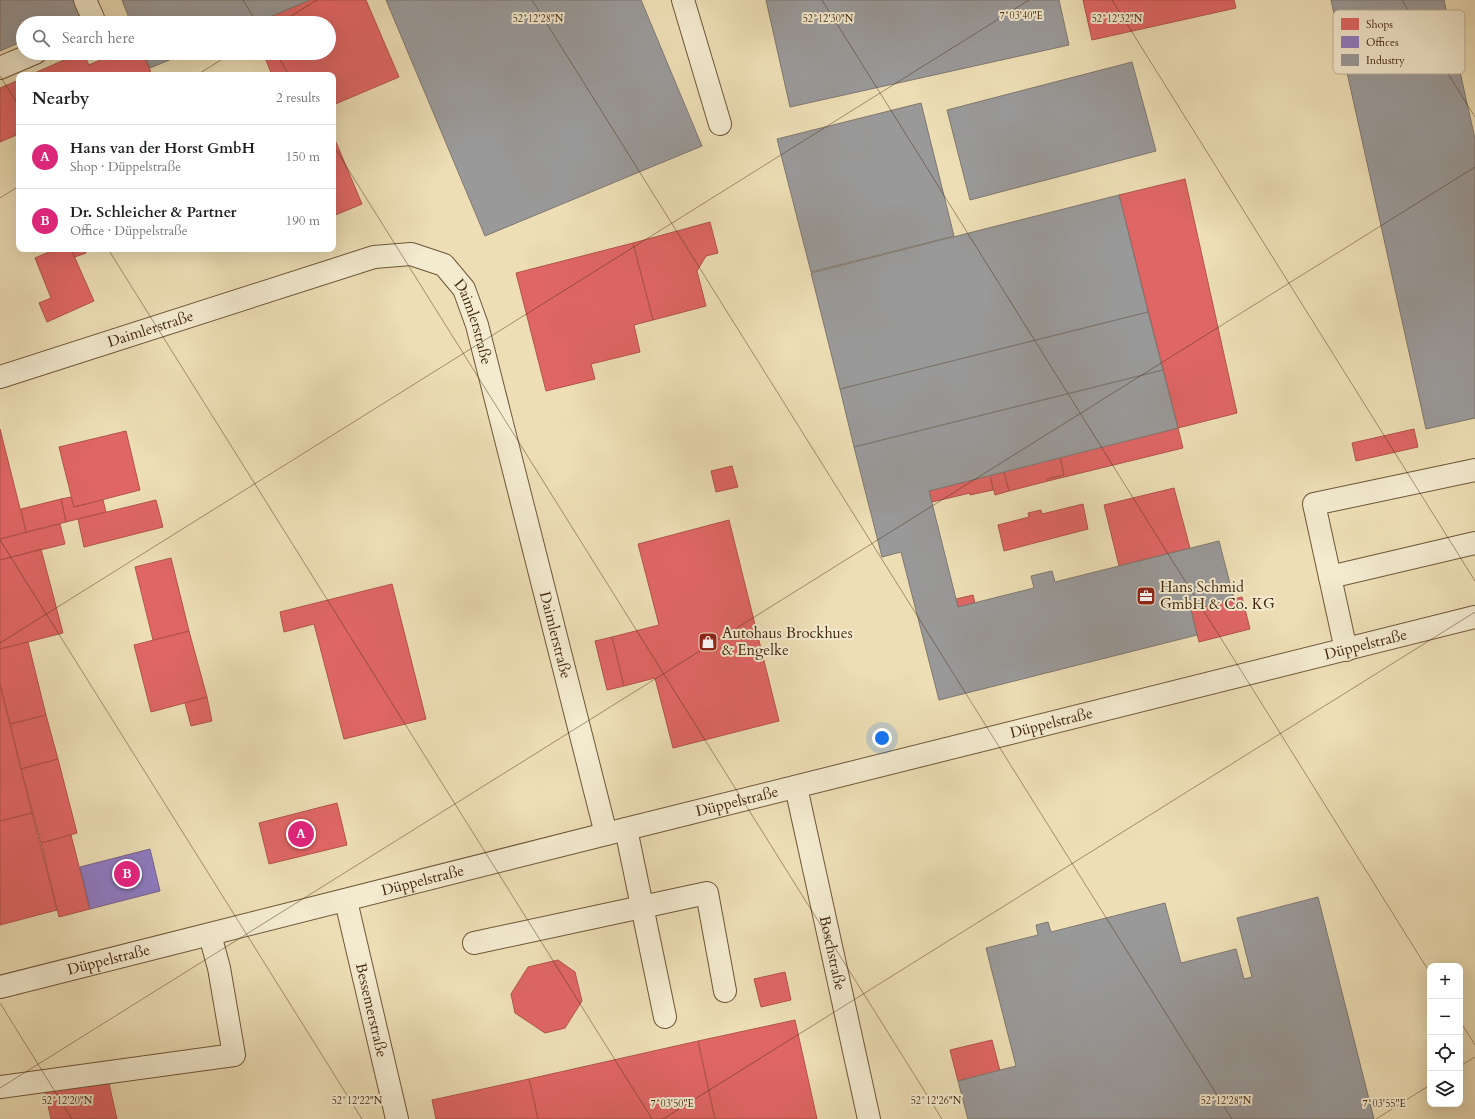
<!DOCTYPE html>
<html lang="en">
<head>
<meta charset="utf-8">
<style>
	:root { --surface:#fff; --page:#f2f2f2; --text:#202124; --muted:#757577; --line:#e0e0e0; --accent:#db2777 }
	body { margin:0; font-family:Cardo,serif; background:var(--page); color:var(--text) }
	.controls { position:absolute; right:12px; bottom:12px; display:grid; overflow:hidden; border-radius:8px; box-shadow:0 4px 16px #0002 }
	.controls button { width:36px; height:36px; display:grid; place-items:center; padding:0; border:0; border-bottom:1px solid var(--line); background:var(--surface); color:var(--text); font:20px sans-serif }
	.you { position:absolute; left:882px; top:738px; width:14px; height:14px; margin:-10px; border:3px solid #fff; border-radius:50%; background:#1a73e8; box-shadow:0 0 0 6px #1a73e833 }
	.badge { display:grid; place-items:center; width:26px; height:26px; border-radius:50%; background:var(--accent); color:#fff; font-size:13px; font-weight:700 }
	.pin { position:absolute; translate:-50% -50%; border:2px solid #fff; box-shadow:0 1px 4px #0006 }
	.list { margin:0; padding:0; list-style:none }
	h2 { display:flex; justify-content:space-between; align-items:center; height:52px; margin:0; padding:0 16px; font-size:17px }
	h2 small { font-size:13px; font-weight:400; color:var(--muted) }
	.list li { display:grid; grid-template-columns:26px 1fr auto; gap:12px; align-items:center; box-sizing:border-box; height:64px; padding:0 16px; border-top:1px solid var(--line) }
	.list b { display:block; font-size:15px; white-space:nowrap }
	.list p { margin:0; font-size:13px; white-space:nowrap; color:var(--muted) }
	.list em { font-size:13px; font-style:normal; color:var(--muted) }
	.icon { flex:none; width:22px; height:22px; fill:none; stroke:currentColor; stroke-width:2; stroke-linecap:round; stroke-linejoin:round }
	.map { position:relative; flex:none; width:1475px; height:1119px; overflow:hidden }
	.search { position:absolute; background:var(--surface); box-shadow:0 4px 16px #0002; left:16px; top:16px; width:320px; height:44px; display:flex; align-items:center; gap:10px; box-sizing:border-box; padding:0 14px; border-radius:22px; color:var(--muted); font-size:15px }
	.panel { position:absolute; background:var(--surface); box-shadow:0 4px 16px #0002; left:16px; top:72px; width:320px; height:180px; border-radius:8px }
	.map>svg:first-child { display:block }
	.shops { fill:#e06666; stroke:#b1534b }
	.offices { fill:#8e7cc3; stroke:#78638c }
	.industry { fill:#999; stroke:#7f776f }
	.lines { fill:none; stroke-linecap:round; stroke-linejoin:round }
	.minor-casing { stroke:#6e5637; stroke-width:24 }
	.minor { stroke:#f3eacf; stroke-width:22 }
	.ticks { fill:none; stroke:#43280d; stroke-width:1; stroke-opacity:0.45 }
	.labels { text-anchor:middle; stroke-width:4; stroke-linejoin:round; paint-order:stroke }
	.street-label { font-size:15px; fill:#43280d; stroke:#f3eacf }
	.poi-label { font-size:15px; fill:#43280d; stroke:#f3eacf; text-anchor:start }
	.key { fill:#f3eacf; stroke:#beb095; stroke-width:1 }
	.key-label { font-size:11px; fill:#43280d }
	.ticks-label { font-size:10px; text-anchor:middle; fill:#43280d; stroke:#f3eacf; stroke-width:4; stroke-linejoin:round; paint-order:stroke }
</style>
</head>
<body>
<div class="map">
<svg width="1475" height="1119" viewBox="0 0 1475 1119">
	<rect width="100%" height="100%" fill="#eddeb5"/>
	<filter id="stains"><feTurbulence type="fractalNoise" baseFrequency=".005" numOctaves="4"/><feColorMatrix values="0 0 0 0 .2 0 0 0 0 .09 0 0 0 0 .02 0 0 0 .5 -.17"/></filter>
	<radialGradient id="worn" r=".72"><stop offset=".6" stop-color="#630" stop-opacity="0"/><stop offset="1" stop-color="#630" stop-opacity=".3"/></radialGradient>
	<path class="shops" d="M310,0H366L399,77L333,105V75H272L263,53H329V23H255Z
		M1083,0H1234L1236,8L1092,40Z
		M80,53H83L89,65L116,53H143L152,75H30Z
		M19,80V134L0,142V88Z
		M333,135L362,204L333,216Z
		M1185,179L1237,413L1178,428L1119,195Z
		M710,222L718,253L706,256L697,271L706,306L653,320L633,243Z
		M633,243L653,320L634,325L640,352L591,364L595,379L546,391L516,273Z
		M56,249H71L94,301L47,322L39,303L51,298L35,258Z
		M71,249H84L86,253L75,257Z
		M1178,428L1183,448L1048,481L1047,479L1064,475L1060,457Z
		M0,429L26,532L0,539Z
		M1414,429L1418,447L1356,461L1352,443Z
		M126,431L140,490L74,507L59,447Z
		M1060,457L1064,475L1047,479L1048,481L1009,491L1004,472Z
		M732,466L738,487L716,492L711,471Z
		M1004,472L1009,491L995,495L990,475Z
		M990,475L993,490L970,495V493L932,502L929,491Z
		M1174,488L1190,548L1119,566L1104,505Z
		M71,497L74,507L103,500L106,512L66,522L61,499Z
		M61,499L66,522L26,532L21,509Z
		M156,500L163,527L84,547L78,519Z
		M1083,504L1088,529L1004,551L998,525L1029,517L1028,513L1041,510L1042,514Z
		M729,520L779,721L673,748L655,678L624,686L612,637L659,625L638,544Z
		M60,524L65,544L0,560V539Z
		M41,549L63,633L0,649V560Z
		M171,558L189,631L153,640L135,567Z
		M392,584L426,719L344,739L314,624L284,632L280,612Z
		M973,595L975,603L958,607L956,599Z
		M1242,597L1250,629L1199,642L1191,610Z
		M189,631L207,697L151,712L134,645Z
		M612,637L624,686L607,690L595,641Z
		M28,642L46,715L10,724L0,684V649Z
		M0,684L32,813L0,821Z
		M207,697L212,721L191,726L185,703Z
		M46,715L58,759L21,769L10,724Z
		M58,759L77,833L41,843L21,769Z
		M337,803L347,845L269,864L259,823Z
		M32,813L57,910L0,925V821Z
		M71,835L90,909L59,917L41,843Z
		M558,960L575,972L582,1001L565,1028L545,1033L515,1013L511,994L528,967Z
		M785,972L791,1000L761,1007L754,979Z
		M795,1020L817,1119H715L698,1041Z
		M992,1040L1000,1071L958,1081L950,1050Z
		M698,1041L715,1119H538L529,1079Z
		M108,1079L117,1119H51L45,1092Z
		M529,1079L538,1119H436L432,1100Z"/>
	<path class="offices" d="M150,849L160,891L90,909L80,867Z"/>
	<path class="industry" d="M0,0H75L82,17L67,23H23V41L0,51Z
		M122,0H310L255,23H131Z
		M386,0H641L702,146L485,236Z
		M766,0H1059L1069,45L790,107Z
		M1331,0H1444L1475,139V418L1426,429Z
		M144,53H186L150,68Z
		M1132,62L1156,151L970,200L947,110Z
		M921,103L954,236L811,272L777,139Z
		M1119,195L1148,312L840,389L811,273Z
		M1148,312L1163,370L854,447L840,389Z
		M1163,370L1178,428L929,491L958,607L1034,588L1031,576L1052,571L1055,582L1219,541L1234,599L1191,610L1197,635L939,700L901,552L882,557L854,447Z
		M1318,897L1374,1119H968L958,1081L1016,1066L986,948L1038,935L1036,925L1048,922L1051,932L1165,903L1181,963L1236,949L1244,979L1252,977L1237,918Z"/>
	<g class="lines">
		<g class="minor-casing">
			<g id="minor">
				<path d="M85,0L93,18L91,23"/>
				<path d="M683,0L720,124"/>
				<path d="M0,68L35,53"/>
				<path id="s1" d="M0,377L374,257L411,254L444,265L464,289L477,325L606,834"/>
				<path d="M1330,577L1475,543"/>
				<path d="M1346,650L1314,504L1475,470"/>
				<path id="s2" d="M796,787L869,1119"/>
				<path d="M626,829L665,1017"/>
				<path id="s3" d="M346,901L397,1119"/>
				<path d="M474,943L707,893L725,991"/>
				<path id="s4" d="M0,987L606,834L1475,617"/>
				<path d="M0,1087L234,1055L219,968L210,935"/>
			</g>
		</g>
		<use href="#minor" class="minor"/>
	</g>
	<path class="ticks" d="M243,0L257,23M532,0L1232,1119M822,0L1430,973M1112,0L1475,581M1402,0L1475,117M280,23L317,0M276,53L289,75M197,75L232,53M0,76L19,106M333,145L942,1119M0,198L19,186M108,249L652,1119M0,540L362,1119M0,643L1029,0M0,1003L72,1119M1460,1021L1475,1045M1460,1066L1475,1057M0,1088L1475,167M663,1119L1475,612M1376,1119L1430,1085"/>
	<defs>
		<g id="office-square" transform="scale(1)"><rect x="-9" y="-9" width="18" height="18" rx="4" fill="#8f2418" stroke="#f3eacf"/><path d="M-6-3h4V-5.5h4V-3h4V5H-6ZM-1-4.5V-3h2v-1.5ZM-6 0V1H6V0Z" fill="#fff"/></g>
		<g id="shop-square" transform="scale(1)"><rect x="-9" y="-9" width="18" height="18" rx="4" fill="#8f2418" stroke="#f3eacf"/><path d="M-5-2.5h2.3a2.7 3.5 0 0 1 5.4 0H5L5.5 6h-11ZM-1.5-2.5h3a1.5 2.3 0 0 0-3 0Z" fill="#fff"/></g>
	</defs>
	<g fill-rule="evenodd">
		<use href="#office-square" x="1146" y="596"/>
		<use href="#shop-square" x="708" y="642"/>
	</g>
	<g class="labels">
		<g class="street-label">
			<text dy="5" stroke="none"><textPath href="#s1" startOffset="530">Daimlerstraße</textPath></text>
			<text dy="5" stroke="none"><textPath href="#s1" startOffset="158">Daimlerstraße</textPath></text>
			<text dy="5" stroke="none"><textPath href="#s1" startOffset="854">Daimlerstraße</textPath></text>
			<text dy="5" stroke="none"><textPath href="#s4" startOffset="1408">Düppelstraße</textPath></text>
			<text dy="5" stroke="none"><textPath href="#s4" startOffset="1084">Düppelstraße</textPath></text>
			<text dy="5" stroke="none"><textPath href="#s4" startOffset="760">Düppelstraße</textPath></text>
			<text dy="5" stroke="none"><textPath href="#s4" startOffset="436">Düppelstraße</textPath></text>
			<text dy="5" stroke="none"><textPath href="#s2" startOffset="170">Boschstraße</textPath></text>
			<text dy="5" stroke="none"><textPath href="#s4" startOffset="112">Düppelstraße</textPath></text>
			<text dy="5" stroke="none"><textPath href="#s3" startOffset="112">Bessemerstraße</textPath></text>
		</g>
		<g class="poi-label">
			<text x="1160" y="592">Hans Schmid<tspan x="1160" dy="17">GmbH &amp; Co. KG</tspan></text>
			<text x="722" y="638">Autohaus Brockhues<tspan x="722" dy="17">&amp; Engelke</tspan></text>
		</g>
	</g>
	<rect x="1333" y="10" width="132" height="64" rx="6" class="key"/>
	<rect x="1341" y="18" width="18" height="12" fill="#e06666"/>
	<rect x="1341" y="36" width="18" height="12" fill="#8e7cc3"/>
	<rect x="1341" y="54" width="18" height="12" fill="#999"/>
	<g class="key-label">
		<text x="1366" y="28">Shops</text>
		<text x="1366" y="46">Offices</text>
		<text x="1366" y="64">Industry</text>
	</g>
	<g class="ticks-label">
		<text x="1021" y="19">7°03'40"E</text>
		<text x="538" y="22">52°12'28"N</text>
		<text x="828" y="22">52°12'30"N</text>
		<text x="1117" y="22">52°12'32"N</text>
		<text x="67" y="1104">52°12'20"N</text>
		<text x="357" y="1104">52°12'22"N</text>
		<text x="936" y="1104">52°12'26"N</text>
		<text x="1226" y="1104">52°12'28"N</text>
		<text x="672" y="1107">7°03'50"E</text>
		<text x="1384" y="1107">7°03'55"E</text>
	</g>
	<rect width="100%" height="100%" filter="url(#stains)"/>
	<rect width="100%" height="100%" fill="url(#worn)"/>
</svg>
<div class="controls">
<button>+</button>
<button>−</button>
<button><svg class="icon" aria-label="locate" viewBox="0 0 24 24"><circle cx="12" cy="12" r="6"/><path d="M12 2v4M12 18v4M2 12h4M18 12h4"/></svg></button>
<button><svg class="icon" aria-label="layers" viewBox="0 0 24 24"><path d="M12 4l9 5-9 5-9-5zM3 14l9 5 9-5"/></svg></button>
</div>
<div class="you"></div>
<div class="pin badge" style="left:301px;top:834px">A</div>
<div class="pin badge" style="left:127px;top:874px">B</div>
<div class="search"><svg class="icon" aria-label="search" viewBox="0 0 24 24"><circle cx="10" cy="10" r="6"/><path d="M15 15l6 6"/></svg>Search here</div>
<section class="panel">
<h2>Nearby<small>2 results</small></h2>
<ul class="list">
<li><span class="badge">A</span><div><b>Hans van der Horst GmbH</b><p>Shop · Düppelstraße</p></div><em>150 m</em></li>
<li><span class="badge">B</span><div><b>Dr. Schleicher &amp; Partner</b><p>Office · Düppelstraße</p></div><em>190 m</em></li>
</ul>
</section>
</div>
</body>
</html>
